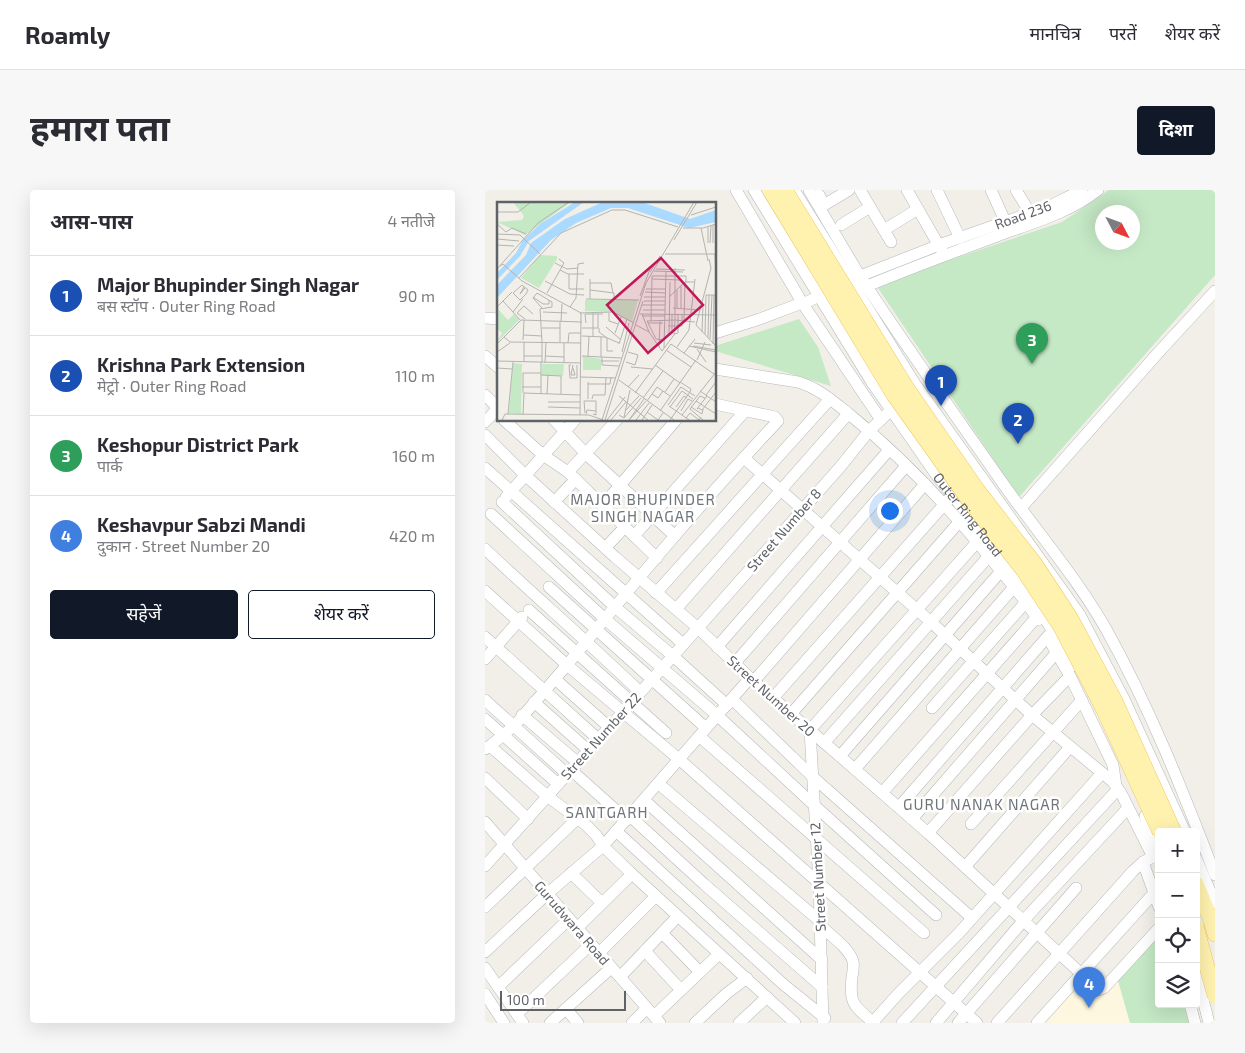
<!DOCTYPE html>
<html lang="hi">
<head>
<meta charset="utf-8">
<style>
	:root { --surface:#fff; --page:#f7f7f7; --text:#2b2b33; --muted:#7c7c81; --line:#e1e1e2; --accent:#111827 }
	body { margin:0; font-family:"Exo 2","Noto Sans Devanagari",sans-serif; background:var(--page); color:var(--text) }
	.controls { position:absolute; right:15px; bottom:15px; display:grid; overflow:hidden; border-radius:5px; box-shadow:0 5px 20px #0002 }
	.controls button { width:45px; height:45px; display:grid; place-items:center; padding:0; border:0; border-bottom:1px solid var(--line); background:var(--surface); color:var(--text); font:25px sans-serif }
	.compass { position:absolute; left:610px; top:15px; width:45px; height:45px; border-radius:50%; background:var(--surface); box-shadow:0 5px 20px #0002; rotate:131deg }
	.scale { position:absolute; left:15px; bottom:12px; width:126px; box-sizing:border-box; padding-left:5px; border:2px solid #5f6368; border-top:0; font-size:14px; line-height:18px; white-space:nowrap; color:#5f6368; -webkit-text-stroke:4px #fff; paint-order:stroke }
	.you { position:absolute; left:404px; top:320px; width:18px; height:18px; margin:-12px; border:4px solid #fff; border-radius:50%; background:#1a73e8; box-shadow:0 0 0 8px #1a73e833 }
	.badge { display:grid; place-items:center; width:32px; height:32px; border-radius:50%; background:var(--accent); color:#fff; font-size:16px; font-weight:700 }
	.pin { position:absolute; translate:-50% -41px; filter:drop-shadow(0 1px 2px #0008) }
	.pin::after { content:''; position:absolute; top:26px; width:18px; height:15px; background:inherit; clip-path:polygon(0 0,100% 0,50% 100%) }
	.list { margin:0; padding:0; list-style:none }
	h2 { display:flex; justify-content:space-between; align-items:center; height:65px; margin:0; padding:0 20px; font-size:21px }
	h2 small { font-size:16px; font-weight:400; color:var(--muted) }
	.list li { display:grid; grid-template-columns:32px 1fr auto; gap:15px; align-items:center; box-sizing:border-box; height:80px; padding:0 20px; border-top:1px solid var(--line) }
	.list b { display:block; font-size:19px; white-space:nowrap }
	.list p { margin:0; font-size:16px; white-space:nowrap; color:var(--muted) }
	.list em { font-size:16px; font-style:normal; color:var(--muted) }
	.actions { display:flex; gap:10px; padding:15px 20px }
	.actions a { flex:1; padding:11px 0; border:1px solid var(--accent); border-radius:5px; text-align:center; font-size:18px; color:var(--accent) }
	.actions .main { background:var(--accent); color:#fff }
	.icon { flex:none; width:28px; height:28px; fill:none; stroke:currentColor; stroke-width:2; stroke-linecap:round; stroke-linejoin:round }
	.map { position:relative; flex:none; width:730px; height:833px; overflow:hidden; border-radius:5px }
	header { display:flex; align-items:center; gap:30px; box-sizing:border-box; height:70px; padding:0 25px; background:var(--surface); border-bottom:1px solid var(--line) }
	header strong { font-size:24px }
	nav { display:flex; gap:28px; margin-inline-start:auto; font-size:18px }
	.intro { display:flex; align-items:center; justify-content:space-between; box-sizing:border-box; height:120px; padding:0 30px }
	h1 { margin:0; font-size:35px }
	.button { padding:12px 22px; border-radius:5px; background:var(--accent); color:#fff; font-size:18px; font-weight:700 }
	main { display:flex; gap:30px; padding:0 30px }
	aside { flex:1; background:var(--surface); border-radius:5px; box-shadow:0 5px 20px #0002 }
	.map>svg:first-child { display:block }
	.commercial { fill:#fef7e0 }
	.green { fill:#c5e8c5; fill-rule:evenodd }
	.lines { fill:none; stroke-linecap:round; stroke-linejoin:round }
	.minor-casing { stroke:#b5b8bc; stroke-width:12 }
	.major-casing { stroke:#f2c960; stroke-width:16 }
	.minor { stroke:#fff; stroke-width:11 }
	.major { stroke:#fff2af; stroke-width:15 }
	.major-bridge-casing { stroke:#f2c960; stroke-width:16; stroke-linecap:butt }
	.major-bridge { stroke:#fff2af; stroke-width:15 }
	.labels { text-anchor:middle; stroke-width:5; stroke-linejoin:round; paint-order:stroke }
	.street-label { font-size:14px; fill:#5f6368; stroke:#fff }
	.neighbourhood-label { font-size:15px; letter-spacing:1px; fill:#70757a; stroke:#fff }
	.inset-road { fill:none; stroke:#b3b3b1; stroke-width:1 }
	.view { fill:#c2185b; fill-opacity:0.15; stroke:#c2185b; stroke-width:2.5 }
	.inset-edge { fill:none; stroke:#5f6368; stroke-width:2.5 }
</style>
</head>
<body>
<header>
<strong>Roamly</strong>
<nav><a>मानचित्र</a><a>परतें</a><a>शेयर करें</a></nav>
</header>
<div class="intro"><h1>हमारा पता</h1><a class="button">दिशा</a></div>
<main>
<aside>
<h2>आस-पास<small>4 नतीजे</small></h2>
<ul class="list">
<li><span class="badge" style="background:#1a4fb4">1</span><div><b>Major Bhupinder Singh Nagar</b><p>बस स्टॉप · Outer Ring Road</p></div><em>90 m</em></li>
<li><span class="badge" style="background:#1a4fb4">2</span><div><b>Krishna Park Extension</b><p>मेट्रो · Outer Ring Road</p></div><em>110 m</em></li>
<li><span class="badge" style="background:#2e9e5b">3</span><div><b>Keshopur District Park</b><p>पार्क</p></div><em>160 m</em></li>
<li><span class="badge" style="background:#3f7fe0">4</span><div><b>Keshavpur Sabzi Mandi</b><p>दुकान · Street Number 20</p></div><em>420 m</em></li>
</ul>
<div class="actions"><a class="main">सहेजें</a><a>शेयर करें</a></div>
</aside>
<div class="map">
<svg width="730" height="833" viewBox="0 0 730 833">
	<rect width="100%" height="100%" fill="#f1efe8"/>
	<path class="commercial" d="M596,785L618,803L632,787L645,833H553Z"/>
	<path class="green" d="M624,0H730V85L534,307L391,95L577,32ZM618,22H648V52H618Z
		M314,129L333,157L346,196L230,161V156Z
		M674,745V814H700L705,833H645L632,787Z"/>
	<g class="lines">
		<g class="minor-casing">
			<g id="minor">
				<path d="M251,0L318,114L396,230"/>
				<path id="s1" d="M269,0L386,191L450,283L546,405L588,476"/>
				<path d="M309,0L430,194L595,425L639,509L700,642"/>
				<path d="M324,0C341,29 358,58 375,86C421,157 471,226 519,295C553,343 592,388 621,439C665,518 698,601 730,685"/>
				<path d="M375,0L406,52"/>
				<path d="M422,0L457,61"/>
				<path d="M452,0L475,48"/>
				<path d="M506,0L520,31"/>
				<path d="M531,0L545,23L547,29"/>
				<path d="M334,5L339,15L364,0"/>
				<path d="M356,35L385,17"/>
				<path d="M399,40L433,19"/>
				<path d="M370,88L454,55L565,16L597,0"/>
				<path d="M375,99C420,80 466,63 512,46C547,33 584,23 613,0"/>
				<path d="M0,128L14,129"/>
				<path d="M230,143L275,129L314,114H318L334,106"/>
				<path d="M0,166L14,178"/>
				<path d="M230,179L313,192C333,198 348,211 364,224C417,267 464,317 507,370C523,390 540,409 553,430"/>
				<path d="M0,205L13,218"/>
				<path d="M230,214L290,227L293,231C219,309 150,392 82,475L195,570L492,833"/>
				<path d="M19,230L58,265L83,282"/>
				<path d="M69,230L101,264L190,346"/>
				<path d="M132,230L83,282L172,368"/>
				<path d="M0,232L14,217"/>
				<path d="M0,245L40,285L130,367L213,438L265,488L443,643L614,800L619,798L674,738"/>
				<path d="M259,268L446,432L547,525L627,591L636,603L668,667"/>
				<path d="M0,278L198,454"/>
				<path d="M21,307L90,230"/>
				<path d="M17,312L130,417L188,466L242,515"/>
				<path d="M69,312L91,289"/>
				<path d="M118,315L191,230"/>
				<path d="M536,318L673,163L730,101"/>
				<path d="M6,324L120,429L233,526L330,616L451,725"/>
				<path d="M149,346L260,221"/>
				<path d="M120,358L140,337"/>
				<path d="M0,359C51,407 104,453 155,502"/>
				<path d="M64,397L221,538"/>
				<path d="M0,401L82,475L30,535L5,556L0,559"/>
				<path d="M171,403L345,209"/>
				<path d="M191,419L363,224"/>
				<path d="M44,420L181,543"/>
				<path d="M0,447L113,549"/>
				<path d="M567,455L585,486L628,575L631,596"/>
				<path d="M232,457L404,260"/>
				<path d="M0,469L37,427"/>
				<path d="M250,473L421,276"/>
				<path d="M70,489L124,537"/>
				<path d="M269,491L440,294"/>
				<path d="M288,508L464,309"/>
				<path d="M247,509L328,587L487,728"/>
				<path d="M0,510L82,584"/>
				<path d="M49,512L103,560"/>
				<path d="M447,518L541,412"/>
				<path d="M306,524L475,331"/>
				<path d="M37,525L92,572"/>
				<path d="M0,529L73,594"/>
				<path d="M325,540L334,694L338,833"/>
				<path d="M325,540L492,352"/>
				<path d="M214,546L439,743"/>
				<path d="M339,553L504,366"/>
				<path d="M5,556L62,606L100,634L111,645L118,656L147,684L310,833"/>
				<path d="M355,566L516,381"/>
				<path d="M370,579L529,397"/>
				<path d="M86,580L142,630"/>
				<path d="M0,588L43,629"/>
				<path d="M174,594L336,732"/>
				<path d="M397,603L551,428"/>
				<path d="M159,610L337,770"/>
				<path d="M414,617L563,446"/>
				<path d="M145,626L219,694L337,797"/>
				<path d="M660,626L674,662"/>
				<path d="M427,629L572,462"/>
				<path d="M0,632L175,833"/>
				<path d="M486,634L597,510"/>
				<path d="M131,641L298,794L340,828"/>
				<path d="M443,643L547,525L585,486"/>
				<path d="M711,668L730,713"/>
				<path d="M658,672L674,717"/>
				<path d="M0,676L213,438L356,276L384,241L406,220"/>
				<path d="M480,677L585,557"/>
				<path d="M86,683L117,713"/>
				<path d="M0,717L93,628"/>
				<path d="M336,736C346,746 363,757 368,771C369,776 368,782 367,787C364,814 369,816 389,833"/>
				<path d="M92,738L147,684"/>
				<path d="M177,743L215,782"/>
				<path d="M160,761L196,800"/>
				<path d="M0,762L62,704L118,656L265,488"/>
				<path d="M114,763L171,706"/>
				<path d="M0,778L38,833"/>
				<path d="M711,782L724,833"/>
				<path d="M135,787L193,726"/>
				<path d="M13,797L84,729"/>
				<path d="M0,804L19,833"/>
				<path d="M705,814L710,833"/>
				<path d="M81,819L93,833"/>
				<path d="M32,824L106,754"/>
				<path d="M169,826L234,764"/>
				<path d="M388,832L413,804L474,743L617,583"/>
				<path d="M65,833L126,778"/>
				<path d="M147,833L162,818"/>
				<path d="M210,833L241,804L262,788"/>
				<path d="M254,833L282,807"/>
				<path d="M417,833L633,599"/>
				<path d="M451,833L538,731L643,618"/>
				<path d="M473,833L591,698"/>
				<path d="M512,833L648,681L658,672L674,664"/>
				<path d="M552,833L669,703"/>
			</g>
		</g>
		<g class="major-casing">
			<path id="major" d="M711,694L726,730L730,744"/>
		</g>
		<use href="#minor" class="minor"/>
		<use href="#major" class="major"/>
		<g class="major-bridge-casing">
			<path id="major-bridge" d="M285,0L409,205L483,309L539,381L576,437L618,518L675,642
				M300,0L421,197L493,301L550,374L586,429L630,511L689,642
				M711,737L730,806"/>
		</g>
		<use href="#major-bridge" class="major-bridge"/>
	</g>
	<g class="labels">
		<g class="street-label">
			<text transform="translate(538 25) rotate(-20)" y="5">Road 236</text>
			<text dy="5" stroke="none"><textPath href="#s1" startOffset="389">Outer Ring Road</textPath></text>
			<text transform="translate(299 340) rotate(-49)" y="5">Street Number 8</text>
			<text transform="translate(286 506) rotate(42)" y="5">Street Number 20</text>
			<text transform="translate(116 546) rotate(-48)" y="5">Street Number 22</text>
			<text transform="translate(333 687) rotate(-93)" y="5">Street Number 12</text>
			<text transform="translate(87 733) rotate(49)" y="5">Gurudwara Road</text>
		</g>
		<g class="neighbourhood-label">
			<text x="158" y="315">MAJOR BHUPINDER<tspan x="158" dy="17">SINGH NAGAR</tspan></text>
			<text x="497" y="620">GURU NANAK NAGAR</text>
			<text x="122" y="628">SANTGARH</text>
		</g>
	</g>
	<g transform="translate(12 12)">
		<rect width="219" height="219" fill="#f1efe8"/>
		<path d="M16,0H74L28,33L0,20L25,18L27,14ZM43,53L60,54V57L42,86L24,76ZM88,98H141L135,120L115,110L88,109ZM0,106L11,118L17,112L22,118L0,140L5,131L0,126ZM86,154L104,157V168H86ZM16,161L25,162L24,212L12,211ZM45,162H67L66,174L45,173Z" fill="#c5e8c5"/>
		<path d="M78,0H87L32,39L23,54L0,78V71L19,51L26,38L43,22ZM106,0H145L193,17L219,8V20L192,26L131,6H114L79,21L54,38L0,96V83L29,53L34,41L68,17Z" fill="#aadaff"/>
		<path class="inset-road" d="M0,10H21L34,0M194,13L219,5M0,22L9,30L15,26L29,32M186,26H206L219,22M204,26L211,59M0,32L23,33L43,52M0,37L22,39M177,38L200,0M211,41V25M213,41L214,24M216,41V23M0,43L17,44M168,52H219M218,52L219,74M212,57L214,66L199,123L219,144M58,61L70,67L81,66M3,64L6,62L25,79L84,111L83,213M0,67L41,21L72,0M159,67L188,68M63,68L71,72H87M157,69L186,70M153,70L163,54M72,72V87H87M155,74H189V80M22,76L64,31L115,8H128L181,25M155,77L184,78M48,79L73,92L87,93M93,81H114L116,91M27,85L23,92L28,86M149,87H168M93,88L117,91V97M180,88V106M148,90L168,91M50,91L67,61L62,57M29,92L23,98L16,91L25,83L31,88L29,92M143,94L153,67M36,95L46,102H52V98M147,95H168M172,95L188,80H197M89,97L142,98M93,97V77M6,99L24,119M147,99H168M145,103H168M0,105L15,90M73,105L79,96L81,62L87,61M176,106L202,108M184,106V84M43,107L55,105V100L40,91L36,96L45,106M43,107L45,140M146,108H168M16,110L26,97M46,110L70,111M96,110V134M83,111L116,110L137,121M112,111V119L121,122M143,112L219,113M145,112L152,130M145,114H168M28,117L20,111L27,104L36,112M154,119L155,74M187,119L188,80M64,120L65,102M89,121L88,112H106M151,121H166M139,123L152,130L165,149M171,124H185V112M109,125L123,137M45,126H63M85,126H101V112M102,126V130L110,136V149H116M205,130L206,103M118,131L124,115M172,132L173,80M175,132V112M177,132L181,131V112M208,132L209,93H219M27,133L45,134M85,134L108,135L122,141M7,135L13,140L84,141M104,135V155L125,156M211,135L212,93M213,137L215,93M26,138L27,118M167,138L159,137L150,119L178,118V66M27,140V160M63,140V120M67,141V161M71,141L72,131H84M197,141L214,143M0,142L24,118L85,120M122,142L130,117M216,142L217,93M192,144L219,150M196,144L219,148M162,145L163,119M180,145L192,128L198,77M167,146L169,70M200,147L209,160M169,148L194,165M165,149L177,133L178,118L198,120M0,150L13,141M125,150L132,121M187,151L198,137M27,154H45M48,154L67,155M85,154L104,155M91,154L92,134M105,155V163L122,164M200,158L208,140M0,159L84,161M104,159H122M45,160V140M129,160L138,163L141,153L131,150M48,161L49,140M74,163H72L73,176H80V163M76,163L74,173H78L76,166M158,163L183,181M134,165L156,167M0,166L15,167M44,173L64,174V192M83,175L119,176M122,178L177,218M91,180V197M183,180L194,187L193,190M91,182H113L114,175M25,185H44M131,185L142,173M203,189L219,200M168,190L177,177M26,191V171H44M138,191L174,142L217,172M44,192V160M50,192L51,173M155,192L161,196L166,189M209,193L219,180M122,194L151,218M146,196L166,169M95,197L96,193H108L109,175M150,199L160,185L173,194M199,199L219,212M51,200H83M171,203L184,185L198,194M172,204L192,218M51,205L83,206M173,205L185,189L196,197M179,205L187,194L190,196M194,205L205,212L206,207M201,206L205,208L219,190M193,207L203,194L208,196M193,207L206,218M200,207L210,194M128,209L142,194M163,209L199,158M184,209L191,197L195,199M150,210L161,218L166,211M88,211L87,199H99V209M11,212L16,160M89,212L90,208L99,209V213L96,212M26,213L27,191L83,193M122,213L127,216L144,196M185,213L219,170M127,215L133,188M189,216L193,211L202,218L204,215M133,217L149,199M5,218L8,212L92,213L106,218M105,218L149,81L197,0M108,218L146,99M110,218L128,195M114,218L129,200M132,218L147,197M139,218L152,201M145,218L155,203M173,218L193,190"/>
		<path class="view" d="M164,56L206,103L151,151L110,103Z"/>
		<rect width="219" height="219" class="inset-edge"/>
	</g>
</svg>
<div class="controls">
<button>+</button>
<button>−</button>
<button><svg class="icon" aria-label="locate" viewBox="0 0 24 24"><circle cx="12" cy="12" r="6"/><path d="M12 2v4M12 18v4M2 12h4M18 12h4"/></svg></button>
<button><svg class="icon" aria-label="layers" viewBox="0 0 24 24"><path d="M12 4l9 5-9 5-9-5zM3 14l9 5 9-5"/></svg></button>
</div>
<svg class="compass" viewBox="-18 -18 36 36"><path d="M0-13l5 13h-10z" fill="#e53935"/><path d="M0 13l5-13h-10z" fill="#7c7c81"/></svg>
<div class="scale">100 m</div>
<div class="you"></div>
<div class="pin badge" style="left:456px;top:216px;background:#1a4fb4">1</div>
<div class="pin badge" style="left:533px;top:254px;background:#1a4fb4">2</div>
<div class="pin badge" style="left:547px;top:174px;background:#2e9e5b">3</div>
<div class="pin badge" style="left:604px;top:818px;background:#3f7fe0">4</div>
</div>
</main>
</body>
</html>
